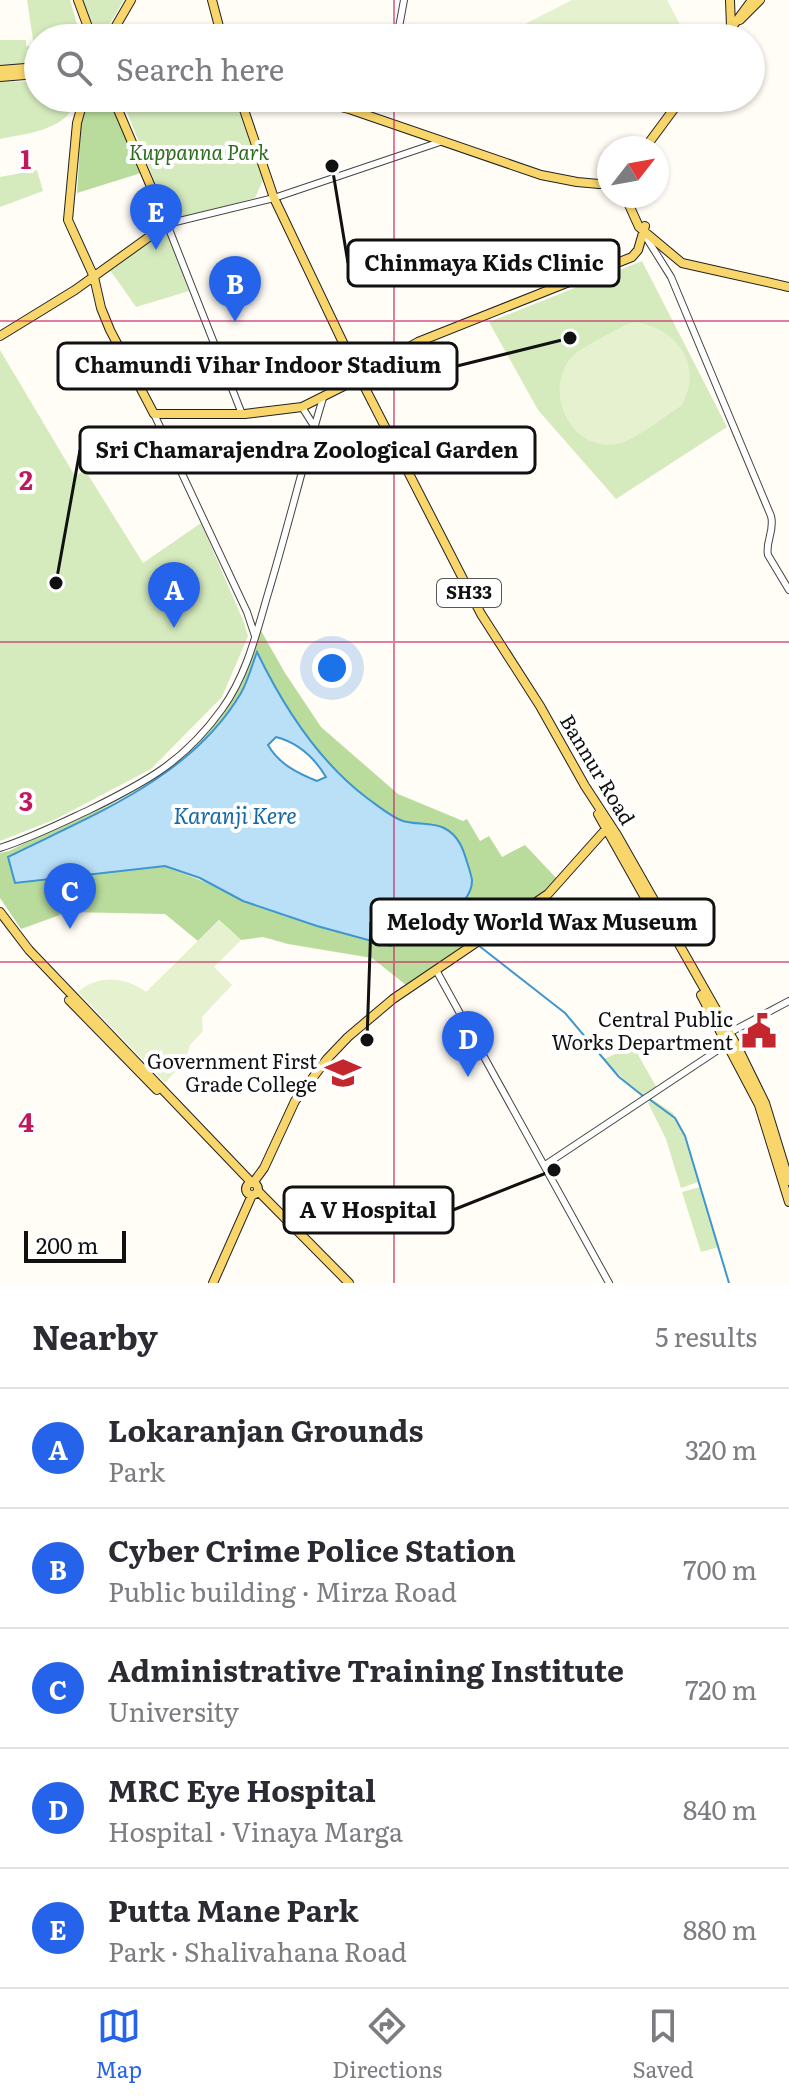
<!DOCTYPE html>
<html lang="en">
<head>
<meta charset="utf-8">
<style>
	:root { --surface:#fff; --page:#f7f7f7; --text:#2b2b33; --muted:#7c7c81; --line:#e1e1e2; --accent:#2563eb }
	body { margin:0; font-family:Literata,serif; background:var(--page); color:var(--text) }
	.compass { position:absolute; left:597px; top:136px; width:72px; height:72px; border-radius:50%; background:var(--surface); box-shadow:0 2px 6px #0004; rotate:59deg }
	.scale { position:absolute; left:24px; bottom:20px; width:102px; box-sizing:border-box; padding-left:8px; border:4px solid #111; border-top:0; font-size:22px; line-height:28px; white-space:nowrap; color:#111; -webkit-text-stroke:6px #fff; paint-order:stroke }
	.you { position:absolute; left:332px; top:668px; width:28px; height:28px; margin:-20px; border:6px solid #fff; border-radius:50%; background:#1a73e8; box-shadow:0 0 0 12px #1a73e833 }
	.badge { display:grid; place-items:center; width:52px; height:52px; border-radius:50%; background:var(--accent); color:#fff; font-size:26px; font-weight:700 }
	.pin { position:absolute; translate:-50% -66px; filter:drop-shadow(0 2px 4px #0008) }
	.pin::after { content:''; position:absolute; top:42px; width:28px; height:24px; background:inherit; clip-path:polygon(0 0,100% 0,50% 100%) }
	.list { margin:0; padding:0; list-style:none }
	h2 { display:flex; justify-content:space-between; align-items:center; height:104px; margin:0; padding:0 32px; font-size:34px }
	h2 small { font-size:26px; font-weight:400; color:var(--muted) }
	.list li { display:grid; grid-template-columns:52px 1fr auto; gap:24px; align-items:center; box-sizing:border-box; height:120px; padding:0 32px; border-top:2px solid var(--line) }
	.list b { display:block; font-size:30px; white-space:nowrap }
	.list p { margin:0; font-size:26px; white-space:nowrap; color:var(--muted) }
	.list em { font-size:26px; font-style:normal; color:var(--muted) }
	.icon { flex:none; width:44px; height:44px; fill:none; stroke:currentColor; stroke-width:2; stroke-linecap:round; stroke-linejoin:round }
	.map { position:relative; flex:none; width:789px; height:1283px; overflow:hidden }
	.search { position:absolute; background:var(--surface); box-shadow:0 2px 6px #0004; left:24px; right:24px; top:24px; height:88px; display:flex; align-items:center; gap:20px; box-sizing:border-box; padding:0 28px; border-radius:44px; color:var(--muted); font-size:30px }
	.sheet { height:704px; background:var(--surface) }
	nav { display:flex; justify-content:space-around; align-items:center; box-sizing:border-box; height:112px; border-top:2px solid var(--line); background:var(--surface); font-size:22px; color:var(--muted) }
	nav a { display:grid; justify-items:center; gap:4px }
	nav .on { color:var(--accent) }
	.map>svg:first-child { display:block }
	.green { fill:#d5ebbd }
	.forest { fill:#b9dc9c; fill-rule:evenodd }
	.pitch { fill:#e6f2cf }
	.water { fill:#b9e0f7; stroke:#3f96cf; stroke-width:2; fill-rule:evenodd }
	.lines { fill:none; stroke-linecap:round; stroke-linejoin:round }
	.stream { stroke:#3f96cf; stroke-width:2 }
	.minor-casing { stroke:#444; stroke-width:8 }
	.major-casing { stroke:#222; stroke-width:10 }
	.minor { stroke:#fff; stroke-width:6 }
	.major { stroke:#f9d66b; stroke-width:8 }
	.grid { fill:none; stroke:#c2185b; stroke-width:2; stroke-opacity:0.55 }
	.labels { text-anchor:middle; stroke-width:8; stroke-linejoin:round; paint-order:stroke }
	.shield { fill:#fff; stroke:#585858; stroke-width:2 }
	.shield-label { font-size:18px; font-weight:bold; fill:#111 }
	.park-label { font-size:20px; font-style:italic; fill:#2f6b1f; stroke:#fff }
	.street-label { font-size:20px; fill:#111; stroke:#fff }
	.poi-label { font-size:20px; fill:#111; stroke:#fff; text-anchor:end }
	.water-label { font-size:22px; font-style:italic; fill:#1768a6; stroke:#fff }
	.grid-label { font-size:26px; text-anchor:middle; font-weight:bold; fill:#c2185b; stroke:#fff; stroke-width:8; stroke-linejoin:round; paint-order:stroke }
	.leader { fill:none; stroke:#111; stroke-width:3 }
	.callout-dot { fill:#111; stroke:#fff; stroke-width:3 }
	.callout { fill:#fff; stroke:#111; stroke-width:3 }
	.callout-label { font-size:22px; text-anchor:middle; font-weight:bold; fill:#111 }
</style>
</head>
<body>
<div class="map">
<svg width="789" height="1283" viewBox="0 0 789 1283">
	<rect width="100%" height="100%" fill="#fffdf5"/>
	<path class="green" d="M27,0H70L81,38H38V69H0V40H26V46H34Z
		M82,0H124L103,35L91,32Z
		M0,81L38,82V98H75C72,130 24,134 0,139Z
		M126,98H236L263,180L255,198L170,221L123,102Z
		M37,170L43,191L0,207V177Z
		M166,230L189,291L136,307L110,270Z
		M642,261L727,427L616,499L538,410L489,322Z
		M0,350L75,476L85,470L143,563L201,523L243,620L248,636L222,697L151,769L56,819L0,841Z
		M633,1046L657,1088L644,1096L631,1087L604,1059Z
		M652,1099L673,1113L683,1133L698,1182L681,1188L666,1139L648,1103Z
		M700,1187L719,1247L701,1252L682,1192Z"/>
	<path class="forest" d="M99,98H109L141,173L77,193L82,111Z
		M260,629L285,673L321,727L398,794L463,821L467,819L480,841L489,836L502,857L525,845L558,880L533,904L406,985L372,958L288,944L263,937L241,940L219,920L198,941L165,914L68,912L21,929L0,898V853L9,851L155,779C217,729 236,705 260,629ZM257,653C286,712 338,790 399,819C411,825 428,824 441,826L463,903L438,923L390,946L317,926L164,866L97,873L99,811C156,780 206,750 241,693C248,681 251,666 257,653Z"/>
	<path class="pitch" d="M572,0H667L685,34L678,38H532L525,24Z
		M637,322C679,330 704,367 681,406C665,416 634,441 617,444C572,452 543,394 570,359C579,347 613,333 627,324Z
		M219,920L241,940L214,967L232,985L202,1017L203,1031L190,1045L185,1061L165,1083L78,992C98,974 126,977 146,992Z"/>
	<path class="water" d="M257,652C283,706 318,761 367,798C377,805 391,817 403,821C416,825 432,822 444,828C458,835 463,848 467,862C469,868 471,874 472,880C473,911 414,936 390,946L317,926L243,901L200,878L165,866L15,883L8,857C92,815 191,778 241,693C248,681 252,665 257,652ZM276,737C299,743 314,757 326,777L317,781C297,773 279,764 268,745Z"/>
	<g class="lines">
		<path class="stream" d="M448,915L473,940
			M478,945L565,1013L619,1077L643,1096
			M649,1099L675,1118L685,1136L729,1283"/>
		<g class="minor-casing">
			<path id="minor" d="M397,38L404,0
				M349,109L359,98
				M644,234L671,277L771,516C775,531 765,542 768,555L789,590
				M302,407L314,426
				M154,414L247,612L255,636
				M242,414L167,224L274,198L440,142
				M0,848C31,838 59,824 89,810C146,782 184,762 222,709C246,676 256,635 267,597C287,531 303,464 323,398
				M436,970L609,1283
				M729,1033L789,1001
				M545,1165L730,1042"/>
		</g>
		<g class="major-casing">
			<path id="major" d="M78,0L92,38
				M212,0L222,38
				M730,0L731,27
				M740,20L760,0
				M109,38L131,0
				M724,38L752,0
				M0,70L38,67
				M0,77L38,74
				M84,98L77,123L68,220L94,277L101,308L110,330L154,414H245L302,407L356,380
				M240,98L274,198L358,374L356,380L362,382L364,376L358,374
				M303,98L349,109L541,175L577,182L599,184L609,182
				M645,148L682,98
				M625,196L639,227L682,263L789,287
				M0,336L75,290L167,224L113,98
				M364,376L382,362L418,342L632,257L638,250L645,226
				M362,382L481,614L540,706L585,786L617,835L738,1048L765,1103L789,1181
				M598,814L662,928
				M0,912L29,950L252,1183
				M701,995L759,1105L789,1202
				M69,1000L157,1090
				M253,1183L264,1168L295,1101L327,1059L348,1037L393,999L548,894L606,829
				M246 1189a6 6 0 1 1 12 0a6 6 0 1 1-12 0Z
				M258,1191L349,1283
				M213,1283L252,1195"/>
		</g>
		<use href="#minor" class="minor"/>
		<use href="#major" class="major"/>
	</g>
	<path class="grid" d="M394,0V38M394,98V1283M0,321H789M0,642H789M0,962H789"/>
	<defs>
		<g id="civic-bare" transform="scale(2.76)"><path d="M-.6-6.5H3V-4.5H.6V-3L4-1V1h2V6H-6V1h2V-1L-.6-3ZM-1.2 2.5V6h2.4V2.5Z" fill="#c4262e" stroke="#fff" stroke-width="2.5" paint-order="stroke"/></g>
		<g id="university-bare" transform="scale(2.76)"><path d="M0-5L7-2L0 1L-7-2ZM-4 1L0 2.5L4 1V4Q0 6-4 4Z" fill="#c4262e" stroke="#fff" stroke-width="2.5" paint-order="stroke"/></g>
	</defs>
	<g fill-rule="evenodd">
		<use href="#civic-bare" x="759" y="1031"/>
		<use href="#university-bare" x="343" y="1073"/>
	</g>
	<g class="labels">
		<rect class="shield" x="437" y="579" width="64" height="28" rx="6"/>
		<g class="shield-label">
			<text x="469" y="599">SH33</text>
		</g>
		<g class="park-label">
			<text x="199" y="160">Kuppanna Park</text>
		</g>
		<g class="street-label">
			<text transform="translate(597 770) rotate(59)" y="7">Bannur Road</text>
		</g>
		<g class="poi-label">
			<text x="733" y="1027">Central Public<tspan x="733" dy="23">Works Department</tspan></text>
			<text x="317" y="1069">Government First<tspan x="317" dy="23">Grade College</tspan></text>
		</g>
		<g class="water-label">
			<text x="235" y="824">Karanji Kere</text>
		</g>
	</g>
	<g class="grid-label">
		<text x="26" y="169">1</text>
		<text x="26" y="490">2</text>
		<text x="26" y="811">3</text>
		<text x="26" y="1132">4</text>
	</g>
	<path class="leader" d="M332 166L348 263M570 338L457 366M56 583L80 450M367 1040L371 922M554 1170L453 1210"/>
	<g class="callout-dot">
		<circle cx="332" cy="166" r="8"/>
		<circle cx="570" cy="338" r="8"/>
		<circle cx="56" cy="583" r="8"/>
		<circle cx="367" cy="1040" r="8"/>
		<circle cx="554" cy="1170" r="8"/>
	</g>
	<g class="callout">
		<rect x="348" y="240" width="271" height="46" rx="8"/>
		<rect x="58" y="343" width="399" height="46" rx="8"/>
		<rect x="80" y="427" width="455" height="46" rx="8"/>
		<rect x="371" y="899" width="343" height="46" rx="8"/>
		<rect x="284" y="1187" width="169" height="46" rx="8"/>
	</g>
	<g class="callout-label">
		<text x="484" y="271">Chinmaya Kids Clinic</text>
		<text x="258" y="373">Chamundi Vihar Indoor Stadium</text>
		<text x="307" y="458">Sri Chamarajendra Zoological Garden</text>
		<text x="542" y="930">Melody World Wax Museum</text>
		<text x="368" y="1218">A V Hospital</text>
	</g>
</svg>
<svg class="compass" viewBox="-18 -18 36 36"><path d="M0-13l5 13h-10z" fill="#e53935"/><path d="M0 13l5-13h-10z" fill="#7c7c81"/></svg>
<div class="scale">200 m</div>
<div class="you"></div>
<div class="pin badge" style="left:174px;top:628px">A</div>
<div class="pin badge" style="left:235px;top:322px">B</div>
<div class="pin badge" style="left:70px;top:929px">C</div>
<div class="pin badge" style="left:468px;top:1077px">D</div>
<div class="pin badge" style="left:156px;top:250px">E</div>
<div class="search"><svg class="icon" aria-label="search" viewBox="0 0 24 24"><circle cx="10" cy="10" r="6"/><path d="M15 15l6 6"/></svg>Search here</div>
</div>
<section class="sheet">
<h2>Nearby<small>5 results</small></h2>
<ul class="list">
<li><span class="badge">A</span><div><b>Lokaranjan Grounds</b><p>Park</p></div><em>320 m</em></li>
<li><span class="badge">B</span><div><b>Cyber Crime Police Station</b><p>Public building · Mirza Road</p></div><em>700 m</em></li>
<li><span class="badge">C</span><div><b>Administrative Training Institute</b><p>University</p></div><em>720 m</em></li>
<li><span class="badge">D</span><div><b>MRC Eye Hospital</b><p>Hospital · Vinaya Marga</p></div><em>840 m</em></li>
<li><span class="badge">E</span><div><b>Putta Mane Park</b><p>Park · Shalivahana Road</p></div><em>880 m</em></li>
</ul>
</section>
<nav>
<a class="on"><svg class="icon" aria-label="map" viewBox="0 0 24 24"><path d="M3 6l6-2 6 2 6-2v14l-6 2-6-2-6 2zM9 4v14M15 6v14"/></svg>Map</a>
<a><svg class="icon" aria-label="directions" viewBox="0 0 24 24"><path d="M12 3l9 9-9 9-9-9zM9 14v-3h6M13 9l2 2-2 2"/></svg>Directions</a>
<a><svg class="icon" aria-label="saved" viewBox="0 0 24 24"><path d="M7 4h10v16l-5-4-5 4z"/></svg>Saved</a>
</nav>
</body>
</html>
